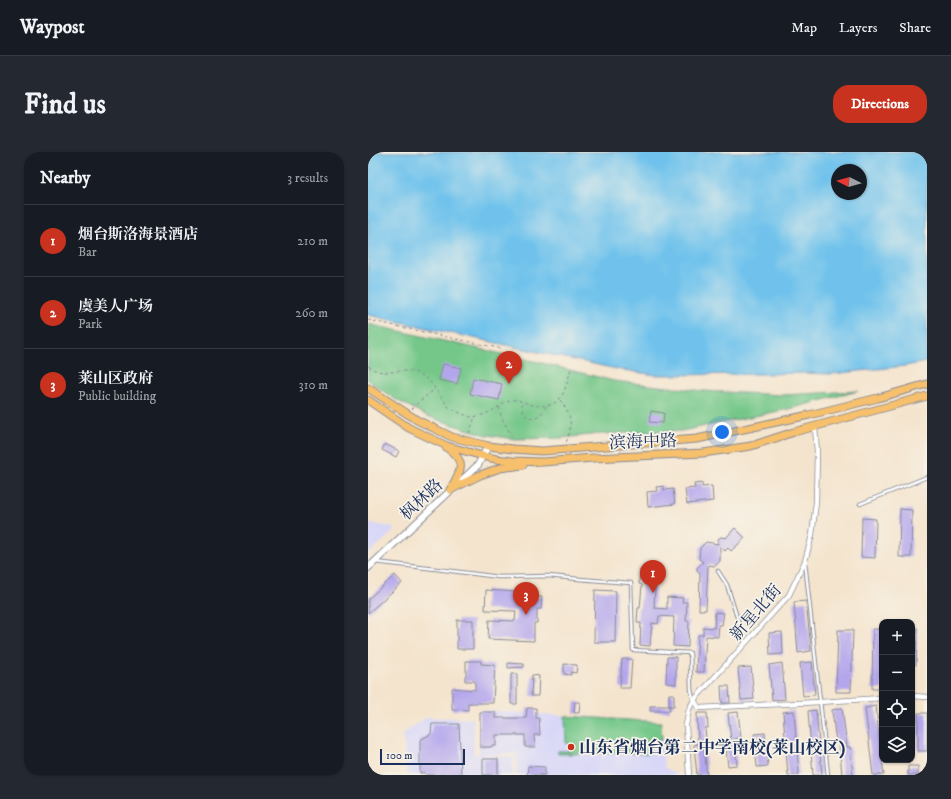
<!DOCTYPE html>
<html lang="en">
<head>
<meta charset="utf-8">
<style>
	:root { --surface:#171b24; --page:#242831; --text:#f1f3f6; --muted:#9ea1a6; --line:#363941; --accent:#c8321e }
	body { margin:0; font-family:"IM FELL DW Pica","Noto Serif SC",serif; background:var(--page); color:var(--text) }
	.controls { position:absolute; right:12px; bottom:12px; display:grid; overflow:hidden; border-radius:8px; box-shadow:0 1px 3px #0004 }
	.controls button { width:36px; height:36px; display:grid; place-items:center; padding:0; border:0; border-bottom:1px solid var(--line); background:var(--surface); color:var(--text); font:20px sans-serif }
	.compass { position:absolute; left:463px; top:12px; width:36px; height:36px; border-radius:50%; background:var(--surface); box-shadow:0 1px 3px #0004; rotate:276deg }
	.scale { position:absolute; left:12px; bottom:10px; width:85px; box-sizing:border-box; padding-left:4px; border:2px solid #1b2f5e; border-top:0; font-size:11px; line-height:14px; white-space:nowrap; color:#1b2f5e; -webkit-text-stroke:3px #f7f3e8; paint-order:stroke }
	.you { position:absolute; left:354px; top:280px; width:14px; height:14px; margin:-10px; border:3px solid #fff; border-radius:50%; background:#1a73e8; box-shadow:0 0 0 6px #1a73e833 }
	.badge { display:grid; place-items:center; width:26px; height:26px; border-radius:50%; background:var(--accent); color:#fff; font-size:13px; font-weight:700 }
	.pin { position:absolute; translate:-50% -33px; filter:drop-shadow(0 1px 2px #0008) }
	.pin::after { content:''; position:absolute; top:21px; width:14px; height:12px; background:inherit; clip-path:polygon(0 0,100% 0,50% 100%) }
	.list { margin:0; padding:0; list-style:none }
	h2 { display:flex; justify-content:space-between; align-items:center; height:52px; margin:0; padding:0 16px; font-size:17px }
	h2 small { font-size:13px; font-weight:400; color:var(--muted) }
	.list li { display:grid; grid-template-columns:26px 1fr auto; gap:12px; align-items:center; box-sizing:border-box; height:72px; padding:0 16px; border-top:1px solid var(--line) }
	.list b { display:block; font-size:15px; white-space:nowrap }
	.list p { margin:0; font-size:13px; white-space:nowrap; color:var(--muted) }
	.list em { font-size:13px; font-style:normal; color:var(--muted) }
	.icon { flex:none; width:22px; height:22px; fill:none; stroke:currentColor; stroke-width:2; stroke-linecap:round; stroke-linejoin:round }
	.map { position:relative; flex:none; width:559px; height:623px; overflow:hidden; border-radius:16px }
	header { display:flex; align-items:center; gap:24px; box-sizing:border-box; height:56px; padding:0 20px; background:var(--surface); border-bottom:1px solid var(--line) }
	header strong { font-size:19px }
	nav { display:flex; gap:22px; margin-inline-start:auto; font-size:14px }
	.intro { display:flex; align-items:center; justify-content:space-between; box-sizing:border-box; height:96px; padding:0 24px }
	h1 { margin:0; font-size:28px }
	.button { padding:10px 18px; border-radius:16px; background:var(--accent); color:#fff; font-size:14px; font-weight:700 }
	main { display:flex; gap:24px; padding:0 24px }
	aside { flex:1; background:var(--surface); border-radius:16px; box-shadow:0 1px 3px #0004 }
	.map>svg:first-child { display:block }
	.built { fill:#d8d7f8 }
	.green { fill:#75c789; stroke:#487b74 }
	.water { fill:#70c2ec; stroke:#4678a5; fill-rule:evenodd }
	.building { fill:#b4a6ec }
	.lines { fill:none; stroke-linecap:round; stroke-linejoin:round }
	.service-casing { stroke:#888a96; stroke-width:4.5 }
	.minor-casing { stroke:#888a96; stroke-width:6 }
	.tertiary-casing { stroke:#888a96; stroke-width:8 }
	.primary-casing { stroke:#888a96; stroke-width:9 }
	.path { stroke:#888a96; stroke-width:1; stroke-dasharray:3 3; stroke-linecap:butt }
	.service { stroke:#fff; stroke-width:2.5 }
	.minor { stroke:#fff; stroke-width:4.5 }
	.tertiary { stroke:#fff; stroke-width:6 }
	.primary { stroke:#f7c06c; stroke-width:7 }
	.poi-dot { fill:#c8321e; stroke:#f7f3e8; stroke-width:1.5 }
	.labels { text-anchor:middle; stroke-width:3.5; stroke-linejoin:round; paint-order:stroke }
	.street-label { font-size:17px; fill:#1b2f5e; stroke:#f7f3e8 }
	.poi-label { font-size:17px; font-weight:bold; fill:#1b2f5e; stroke:#f7f3e8; text-anchor:start }
</style>
</head>
<body>
<header>
<strong>Waypost</strong>
<nav><a>Map</a><a>Layers</a><a>Share</a></nav>
</header>
<div class="intro"><h1>Find us</h1><a class="button">Directions</a></div>
<main>
<aside>
<h2>Nearby<small>3 results</small></h2>
<ul class="list">
<li><span class="badge">1</span><div><b>烟台斯洛海景酒店</b><p>Bar</p></div><em>210 m</em></li>
<li><span class="badge">2</span><div><b>虞美人广场</b><p>Park</p></div><em>260 m</em></li>
<li><span class="badge">3</span><div><b>莱山区政府</b><p>Public building</p></div><em>310 m</em></li>
</ul>
</aside>
<div class="map">
<svg width="559" height="623" viewBox="0 0 559 623">
	<rect width="100%" height="100%" fill="#f7f3e8"/>
	<filter id="ink" filterUnits="userSpaceOnUse"><feTurbulence type="fractalNoise" baseFrequency=".025" numOctaves="2"/><feDisplacementMap in="SourceGraphic" scale="8" xChannelSelector="R" yChannelSelector="G"/><feConvolveMatrix kernelMatrix="1 2 1 2 8 2 1 2 1" color-interpolation-filters="sRGB"/></filter>
	<filter id="wash" filterUnits="userSpaceOnUse"><feTurbulence type="fractalNoise" baseFrequency=".012" numOctaves="4" result="noise"/><feDisplacementMap in="SourceGraphic" scale="16" xChannelSelector="R" yChannelSelector="G"/><feGaussianBlur stdDeviation="0.9" result="paint"/><feColorMatrix in="noise" values="0 0 0 0 0 0 0 0 0 0 0 0 0 0 0 0 0 1.4 0 .05"/><feComposite in="paint" operator="in"/></filter>
	<g filter="url(#wash)">
		<rect width="100%" height="100%" fill="#f4e4cd"/>
		<path class="built" d="M0,371L24,375L26,379L0,402Z
			M111,558L293,570L296,615L310,623H148V602H111Z
			M59,565L105,567L106,602L145,605V623H39L35,582Z"/>
		<path class="green" d="M0,172L170,210L246,229L336,239L415,243L490,239L421,257L313,279L231,282L194,286L147,287L119,283L98,277L59,264L25,246L0,228Z
			M197,564L293,570L294,588L282,590V601L190,602V599H201V593L198,591Z"/>
		<path class="water" d="M0,0H559V210L537,214L464,222L435,221L395,222L288,223L253,218L0,163ZM469,18H493V42H469Z"/>
		<g id="blocks">
			<path class="building" d="M75,212L93,216L89,232L71,228Z
				M105,226L134,232L131,248L102,242Z
				M283,259L296,261L295,271L281,270Z
				M17,292L31,299L28,305L14,298Z
				M334,331V335L344,334L345,349L319,352L317,337L327,336L326,332Z
				M296,334V338L305,337L307,352L280,355L279,340L289,339L288,335Z
				M532,357L544,358L543,405H531Z
				M494,366L508,367L507,406L493,405Z
				M367,376L377,386L363,399L360,396L357,399L352,394V409L347,414L340,413L338,458H331L332,422L329,418V416L335,410L331,407L332,396L338,390L350,392V387L353,385L358,386Z
				M272,418L283,419L282,435H287L286,456L299,457V445L315,446L314,450H319L318,469H321L320,495L305,494L306,465L291,464L290,472L284,471L282,494L272,493L273,471H269L270,456H272L274,433L271,432Z
				M27,423L34,431L0,461V447Z
				M118,438L166,441V445H174L173,457H169V471H166V489L120,487L121,468L147,469L148,459L117,458Z
				M227,438L248,439L247,490H226Z
				M438,449L443,499L430,501L426,450Z
				M347,460L356,461L354,473H351L350,485L338,484L336,520H328L330,483H335V475L346,476Z
				M89,468H105V497H89Z
				M544,476H549L548,513H544Z
				M505,477H514V537H504Z
				M470,478H485L483,540H468Z
				M414,480L415,502L402,503L401,481Z
				M299,505H308V532L298,531Z
				M254,507H264L262,536H252Z
				M98,509H113V512L127,513L125,551H100V558L89,557V558H84V536L107,538V529H97V524H98Z
				M444,510L447,543L435,544L432,511Z
				M140,511L156,512V515L140,516Z
				M414,511L417,547L404,548L401,513Z
				M196,512L209,513L208,521L203,520V523L196,522Z
				M383,515L386,547L373,548L370,516Z
				M143,522H149V552H143Z
				M164,523L171,524L170,544H163Z
				M353,534H361L362,551H354Z
				M301,542H306V554H301Z
				M207,550H212L211,561H206Z
				M282,554H301L302,559H282Z
				M508,554L511,583L516,623H505L497,556Z
				M159,556H168V566H171L172,583H166L167,595H157V583H128V594H123V595H112V560H127V566H158Z
				M474,556L479,595H482L485,623H474L471,589L468,590L464,558Z
				M448,558L454,623H445L440,559Z
				M426,559L431,623H420L415,560Z
				M370,560L373,586L363,588L360,561Z
				M329,561H339L340,576H337L338,587H335L339,623H329L326,593L330,592Z
				M550,561H559V599H550Z
				M64,572H91L93,623H58L57,621H52V588L63,582Z
				M397,581L400,614L389,615L386,582Z
				M367,588L369,613L360,614L357,589Z
				M115,607H130V623H115Z
				M160,614L177,615V623H159Z
				M540,614H550V623H540Z"/>
		</g>
	</g>
	<g filter="url(#ink)">
		<use href="#blocks" fill-opacity="0" stroke="#888a96" stroke-width="1"/>
		<g class="lines">
			<g class="service-casing">
				<path id="service" d="M492,352L559,325
					M7,410L68,417L131,425L180,424L211,427L263,431L265,498L322,501L323,537L325,547
					M437,410L460,623
					M350,419L359,433L377,491"/>
			</g>
			<g class="minor-casing">
				<path id="minor" d="M544,544L559,545
					M326,548L331,556L452,550L514,546
					M321,623L318,573L321,557L326,548L421,443L437,409L444,383L448,350L449,300L447,275"/>
			</g>
			<g class="tertiary-casing">
				<path id="tertiary" d="M0,416L110,313L120,294"/>
			</g>
			<g class="primary-casing">
				<path id="primary" d="M0,236L49,268L84,285L120,294L145,297L174,299L329,287L441,263L510,246L559,232
					M0,248L41,276L79,294L115,304L128,307L145,309L175,310L225,306L335,301L383,294L426,280L559,244
					M78,295C100,310 93,319 82,338
					M82,338L112,323L132,316L155,313"/>
			</g>
			<path class="path" d="M0,168L135,197
				M0,214C19,228 34,212 53,223C64,229 69,240 77,250C78,252 79,254 81,255C86,259 97,263 103,265C111,265 120,261 127,257C132,254 137,249 143,248C149,247 155,250 161,252C192,260 197,242 203,216
				M192,248C204,264 205,272 198,291
				M154,251C154,254 154,258 156,261C159,268 168,266 173,262C175,259 177,256 179,254
				M131,255L133,264L144,285
				M44,257C50,249 59,244 67,237
				M101,281L107,265"/>
			<use href="#service" class="service"/>
			<use href="#minor" class="minor"/>
			<use href="#tertiary" class="tertiary"/>
			<use href="#primary" class="primary"/>
		</g>
	</g>
	<circle class="poi-dot" cx="203" cy="595" r="4"/>
	<g class="labels">
		<g class="street-label">
			<text transform="translate(275 289) rotate(-2)" y="6">滨海中路</text>
			<text transform="translate(53 347) rotate(-43)" y="6">枫林路</text>
			<text transform="translate(387 460) rotate(-49)" y="6">新星北街</text>
		</g>
		<g class="poi-label">
			<text x="211" y="601">山东省烟台第二中学南校(莱山校区)</text>
		</g>
	</g>
</svg>
<div class="controls">
<button>+</button>
<button>−</button>
<button><svg class="icon" aria-label="locate" viewBox="0 0 24 24"><circle cx="12" cy="12" r="6"/><path d="M12 2v4M12 18v4M2 12h4M18 12h4"/></svg></button>
<button><svg class="icon" aria-label="layers" viewBox="0 0 24 24"><path d="M12 4l9 5-9 5-9-5zM3 14l9 5 9-5"/></svg></button>
</div>
<svg class="compass" viewBox="-18 -18 36 36"><path d="M0-13l5 13h-10z" fill="#e53935"/><path d="M0 13l5-13h-10z" fill="#9ea1a6"/></svg>
<div class="scale">100 m</div>
<div class="you"></div>
<div class="pin badge" style="left:285px;top:441px">1</div>
<div class="pin badge" style="left:141px;top:232px">2</div>
<div class="pin badge" style="left:158px;top:463px">3</div>
</div>
</main>
</body>
</html>
